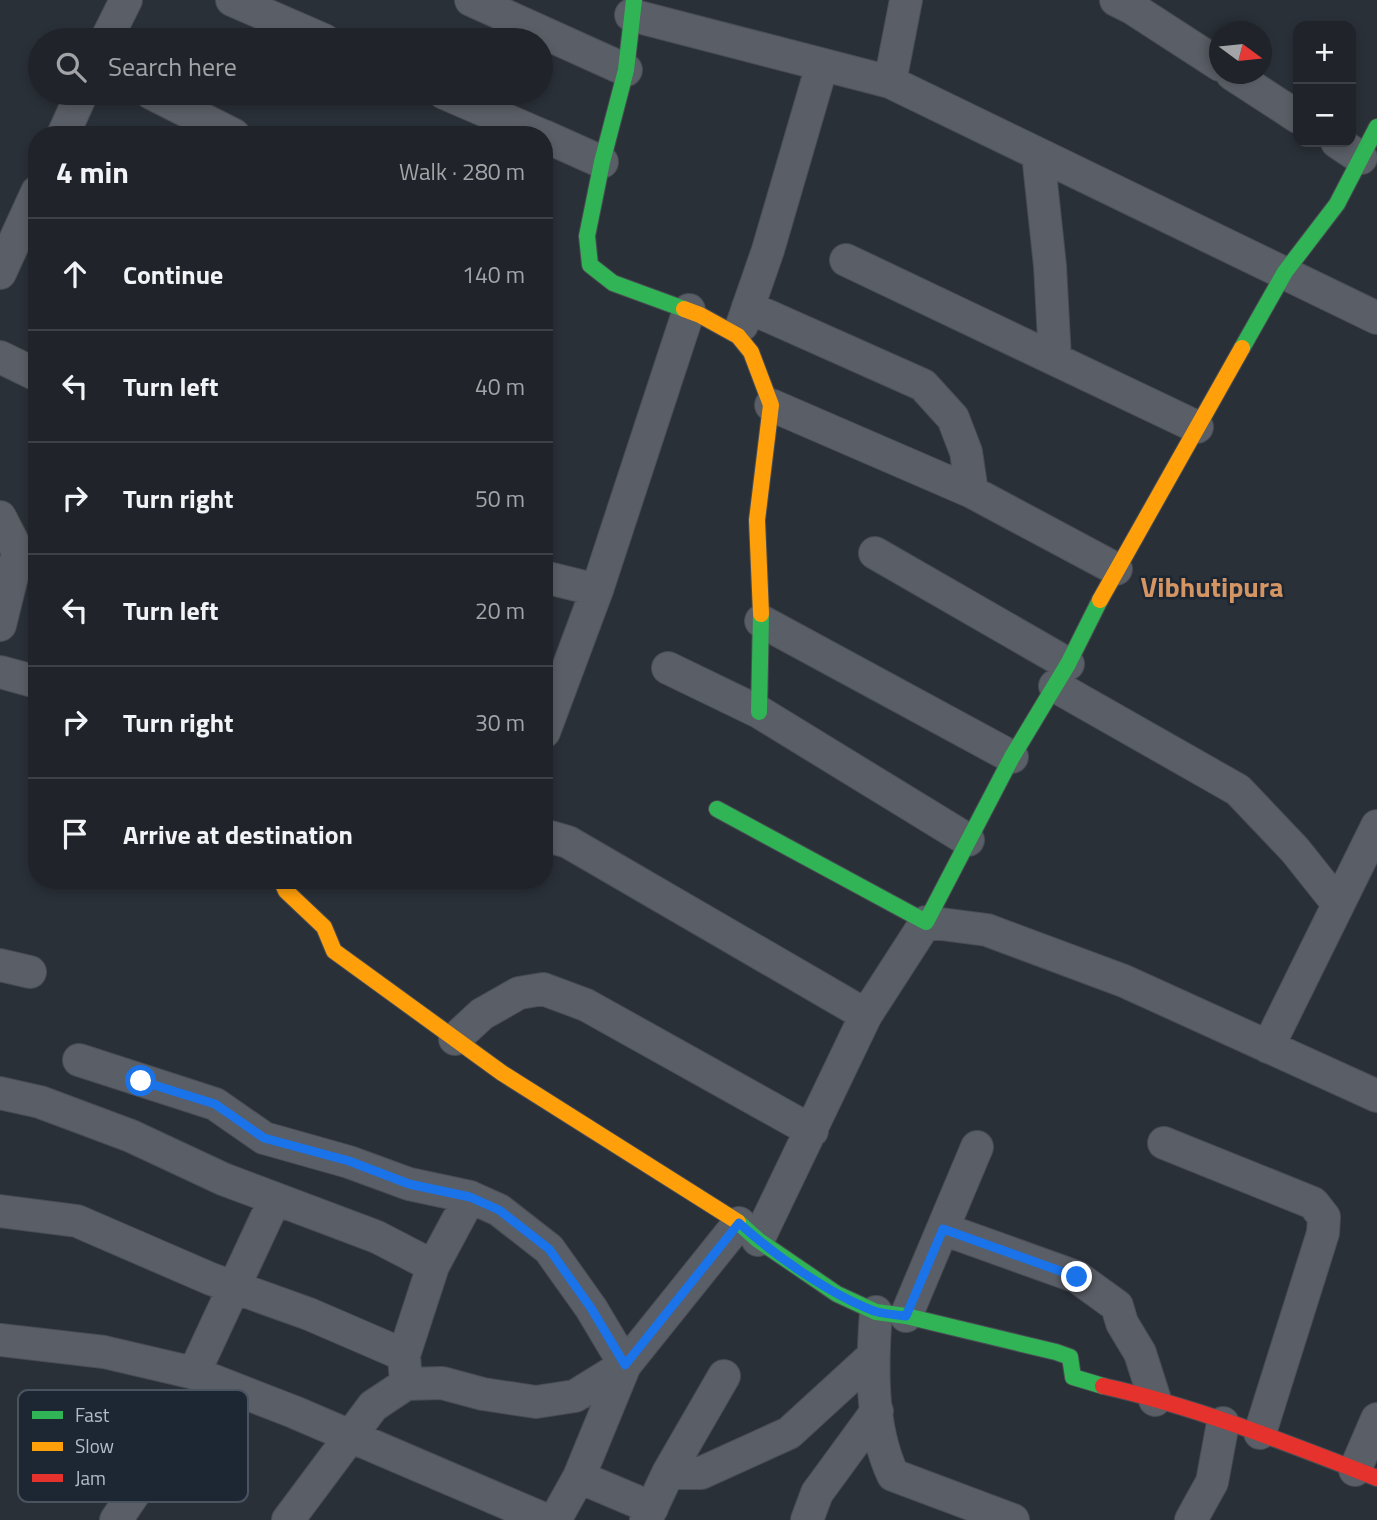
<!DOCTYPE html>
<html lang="en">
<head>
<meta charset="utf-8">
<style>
	:root { --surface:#20242a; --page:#2d3036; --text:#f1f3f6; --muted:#a2a4a8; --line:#3d4147 }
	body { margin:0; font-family:"Titillium Web",sans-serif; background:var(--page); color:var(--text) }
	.controls { position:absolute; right:21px; top:21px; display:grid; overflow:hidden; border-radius:14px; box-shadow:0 4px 10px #0003 }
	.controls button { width:63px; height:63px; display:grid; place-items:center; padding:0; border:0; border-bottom:2px solid var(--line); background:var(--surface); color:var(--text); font:35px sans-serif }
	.compass { position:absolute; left:1209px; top:21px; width:63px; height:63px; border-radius:50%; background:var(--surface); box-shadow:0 4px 10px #0003; rotate:105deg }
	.stop { position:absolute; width:21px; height:21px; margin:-16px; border:5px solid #1a73e8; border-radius:50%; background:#fff }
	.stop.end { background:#1a73e8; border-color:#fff; box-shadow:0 2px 7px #0008 }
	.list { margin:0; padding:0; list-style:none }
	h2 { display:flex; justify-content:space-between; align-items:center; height:91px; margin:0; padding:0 28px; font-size:30px }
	h2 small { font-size:23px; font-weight:400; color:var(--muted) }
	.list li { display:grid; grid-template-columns:46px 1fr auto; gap:21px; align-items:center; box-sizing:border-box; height:112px; padding:0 28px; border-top:2px solid var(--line) }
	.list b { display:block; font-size:26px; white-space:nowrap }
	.list em { font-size:23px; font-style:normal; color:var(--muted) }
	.icon { flex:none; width:38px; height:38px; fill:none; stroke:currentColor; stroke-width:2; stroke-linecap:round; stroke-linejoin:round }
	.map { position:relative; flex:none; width:1377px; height:1520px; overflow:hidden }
	.search { position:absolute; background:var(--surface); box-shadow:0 4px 10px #0003; left:28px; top:28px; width:525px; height:77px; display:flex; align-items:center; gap:18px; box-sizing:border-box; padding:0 24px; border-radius:38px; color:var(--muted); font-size:26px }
	.panel { position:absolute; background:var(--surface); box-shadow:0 4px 10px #0003; left:28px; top:126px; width:525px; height:763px; border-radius:28px }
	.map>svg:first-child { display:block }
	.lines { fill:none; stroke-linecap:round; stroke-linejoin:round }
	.street-casing { stroke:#484c53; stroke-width:34 }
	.fast-casing { stroke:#484c53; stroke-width:18 }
	.slow-casing { stroke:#484c53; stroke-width:18 }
	.jam-casing { stroke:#484c53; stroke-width:18 }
	.street { stroke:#5a5e66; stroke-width:32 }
	.fast { stroke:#30b455; stroke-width:16 }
	.slow { stroke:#ff9f0a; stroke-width:16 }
	.jam { stroke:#e5322d; stroke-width:16 }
	.route { stroke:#1a73e8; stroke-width:9 }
	.labels { text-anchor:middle; stroke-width:5; stroke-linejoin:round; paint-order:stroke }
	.district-label { font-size:28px; font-weight:bold; fill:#d59563; stroke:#1d2633 }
	.key { fill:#1d2633; stroke:#4a5360; stroke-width:2 }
	.key-label { font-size:19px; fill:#b4bcc9 }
</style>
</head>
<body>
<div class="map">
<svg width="1377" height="1520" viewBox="0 0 1377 1520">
	<rect width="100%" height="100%" fill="#2a3038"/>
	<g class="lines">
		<g class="street-casing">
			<path id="street" d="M232,0L324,40
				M471,0L626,70
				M1116,0L1132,8L1220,65
				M631,15L890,82L1377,318
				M106,40L126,0
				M1232,74L1298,117
				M890,82L906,0
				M151,93L234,135
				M444,93L541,135
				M63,135L82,93
				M544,136L602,162
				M1337,142L1361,158
				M1038,154L1050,266L1055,359
				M846,260L1197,427
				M0,273L37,192
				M748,307L923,385L953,418L966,452L972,492
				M742,325L768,250L822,65
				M0,357L37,375
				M771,405L972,492L1116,569
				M0,517L18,552L0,625
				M875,553L1068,664
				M544,577L597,590
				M761,621L1012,757
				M668,668L759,712L968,840
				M0,672L37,682
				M1055,686L1238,790L1295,850L1338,904
				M544,732L597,590L689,310
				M544,835L568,842L866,1015L926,922L987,930L1124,981L1377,1096
				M0,965L30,972
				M455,1039L482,1014L519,993L543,989L586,1005L812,1131
				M1268,1047L1377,826
				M79,1060L215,1104L264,1138L349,1162L409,1184L470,1197L433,1266L404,1355L406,1384
				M0,1093L40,1102L131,1136L223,1179L377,1237L433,1266
				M1164,1143L1313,1203L1324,1217L1323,1233L1260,1433
				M470,1197L499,1210L549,1249L591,1308L625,1365L579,1477L555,1520
				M0,1211L77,1221L211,1279L309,1314L404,1355
				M943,1229L1077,1277L1117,1306L1122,1323L1140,1353L1155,1400
				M758,1240L866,1015
				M876,1312C872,1364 870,1426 893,1475L1013,1520
				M906,1316L977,1147
				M0,1340L104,1352L194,1373L294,1412L546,1520
				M194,1373L275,1199
				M1355,1470L1377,1419
				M668,1473H701L789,1433L872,1357
				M579,1477L652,1508
				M116,1520L133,1495
				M288,1520L373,1406L406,1384L442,1383L483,1394L536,1402L575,1396L625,1365L739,1223
				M646,1520L668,1473L724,1376
				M807,1520L817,1493L877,1411
				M1191,1520L1212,1482L1223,1423"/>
		</g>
		<g class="fast-casing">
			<path id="fast" d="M634,0L626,70L602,162L587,236L590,265L613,283L684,309
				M1242,348L1285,272L1337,204L1377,127
				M759,712L761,614
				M717,809L926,922L1012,757L1068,664L1100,600
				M738,1222L758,1240L837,1294L876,1312L906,1316L1056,1352L1070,1357L1073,1377L1103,1386"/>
		</g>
		<g class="slow-casing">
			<path id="slow" d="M684,309L700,315L738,336L751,352L771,405L757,520L761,614
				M1100,600L1242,348
				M281,880L286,891L324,927L334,951L502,1073L738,1222"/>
		</g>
		<g class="jam-casing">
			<path id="jam" d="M1103,1386C1197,1407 1287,1443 1377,1478"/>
		</g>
		<use href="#street" class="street"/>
		<use href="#fast" class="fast"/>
		<use href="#slow" class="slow"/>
		<use href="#jam" class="jam"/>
	</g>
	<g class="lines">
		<path class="route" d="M141,1081L215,1104L264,1138L349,1161L409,1184L470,1197L499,1210L549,1249L591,1308L625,1365L739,1223C774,1255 829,1294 874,1311C884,1314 895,1315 906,1316L943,1229L1077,1277"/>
	</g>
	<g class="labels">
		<g class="district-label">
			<text x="1212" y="597">Vibhutipura</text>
		</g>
	</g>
	<rect x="18" y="1390" width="230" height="112" rx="10" class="key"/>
	<rect x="32" y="1411" width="31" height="8" fill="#30b455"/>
	<rect x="32" y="1442" width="31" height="9" fill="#ff9f0a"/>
	<rect x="32" y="1474" width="31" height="8" fill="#e5322d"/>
	<g class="key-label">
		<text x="75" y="1422">Fast</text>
		<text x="75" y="1453">Slow</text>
		<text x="75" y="1485">Jam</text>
	</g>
</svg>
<div class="controls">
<button>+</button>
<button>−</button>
</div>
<svg class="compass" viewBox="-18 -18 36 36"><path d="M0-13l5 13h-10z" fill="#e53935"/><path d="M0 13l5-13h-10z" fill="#a2a4a8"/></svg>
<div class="stop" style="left:141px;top:1081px"></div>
<div class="stop end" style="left:1077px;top:1277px"></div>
<div class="search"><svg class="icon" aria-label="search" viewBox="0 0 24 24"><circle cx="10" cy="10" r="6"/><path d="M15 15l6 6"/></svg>Search here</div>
<section class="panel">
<h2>4 min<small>Walk · 280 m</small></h2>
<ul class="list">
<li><svg class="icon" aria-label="ahead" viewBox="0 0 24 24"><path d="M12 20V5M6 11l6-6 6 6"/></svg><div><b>Continue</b></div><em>140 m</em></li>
<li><svg class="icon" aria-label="left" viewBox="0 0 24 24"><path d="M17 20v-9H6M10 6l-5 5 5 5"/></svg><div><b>Turn left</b></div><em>40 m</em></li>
<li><svg class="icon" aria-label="right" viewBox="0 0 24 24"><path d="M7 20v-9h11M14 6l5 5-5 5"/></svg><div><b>Turn right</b></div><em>50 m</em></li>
<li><svg class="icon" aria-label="left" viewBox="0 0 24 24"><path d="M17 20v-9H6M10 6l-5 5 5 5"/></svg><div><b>Turn left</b></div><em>20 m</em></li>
<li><svg class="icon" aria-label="right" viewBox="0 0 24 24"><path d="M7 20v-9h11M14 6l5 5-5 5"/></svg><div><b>Turn right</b></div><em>30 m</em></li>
<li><svg class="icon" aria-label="arrive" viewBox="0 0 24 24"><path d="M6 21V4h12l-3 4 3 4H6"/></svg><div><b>Arrive at destination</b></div></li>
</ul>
</section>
</div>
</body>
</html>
